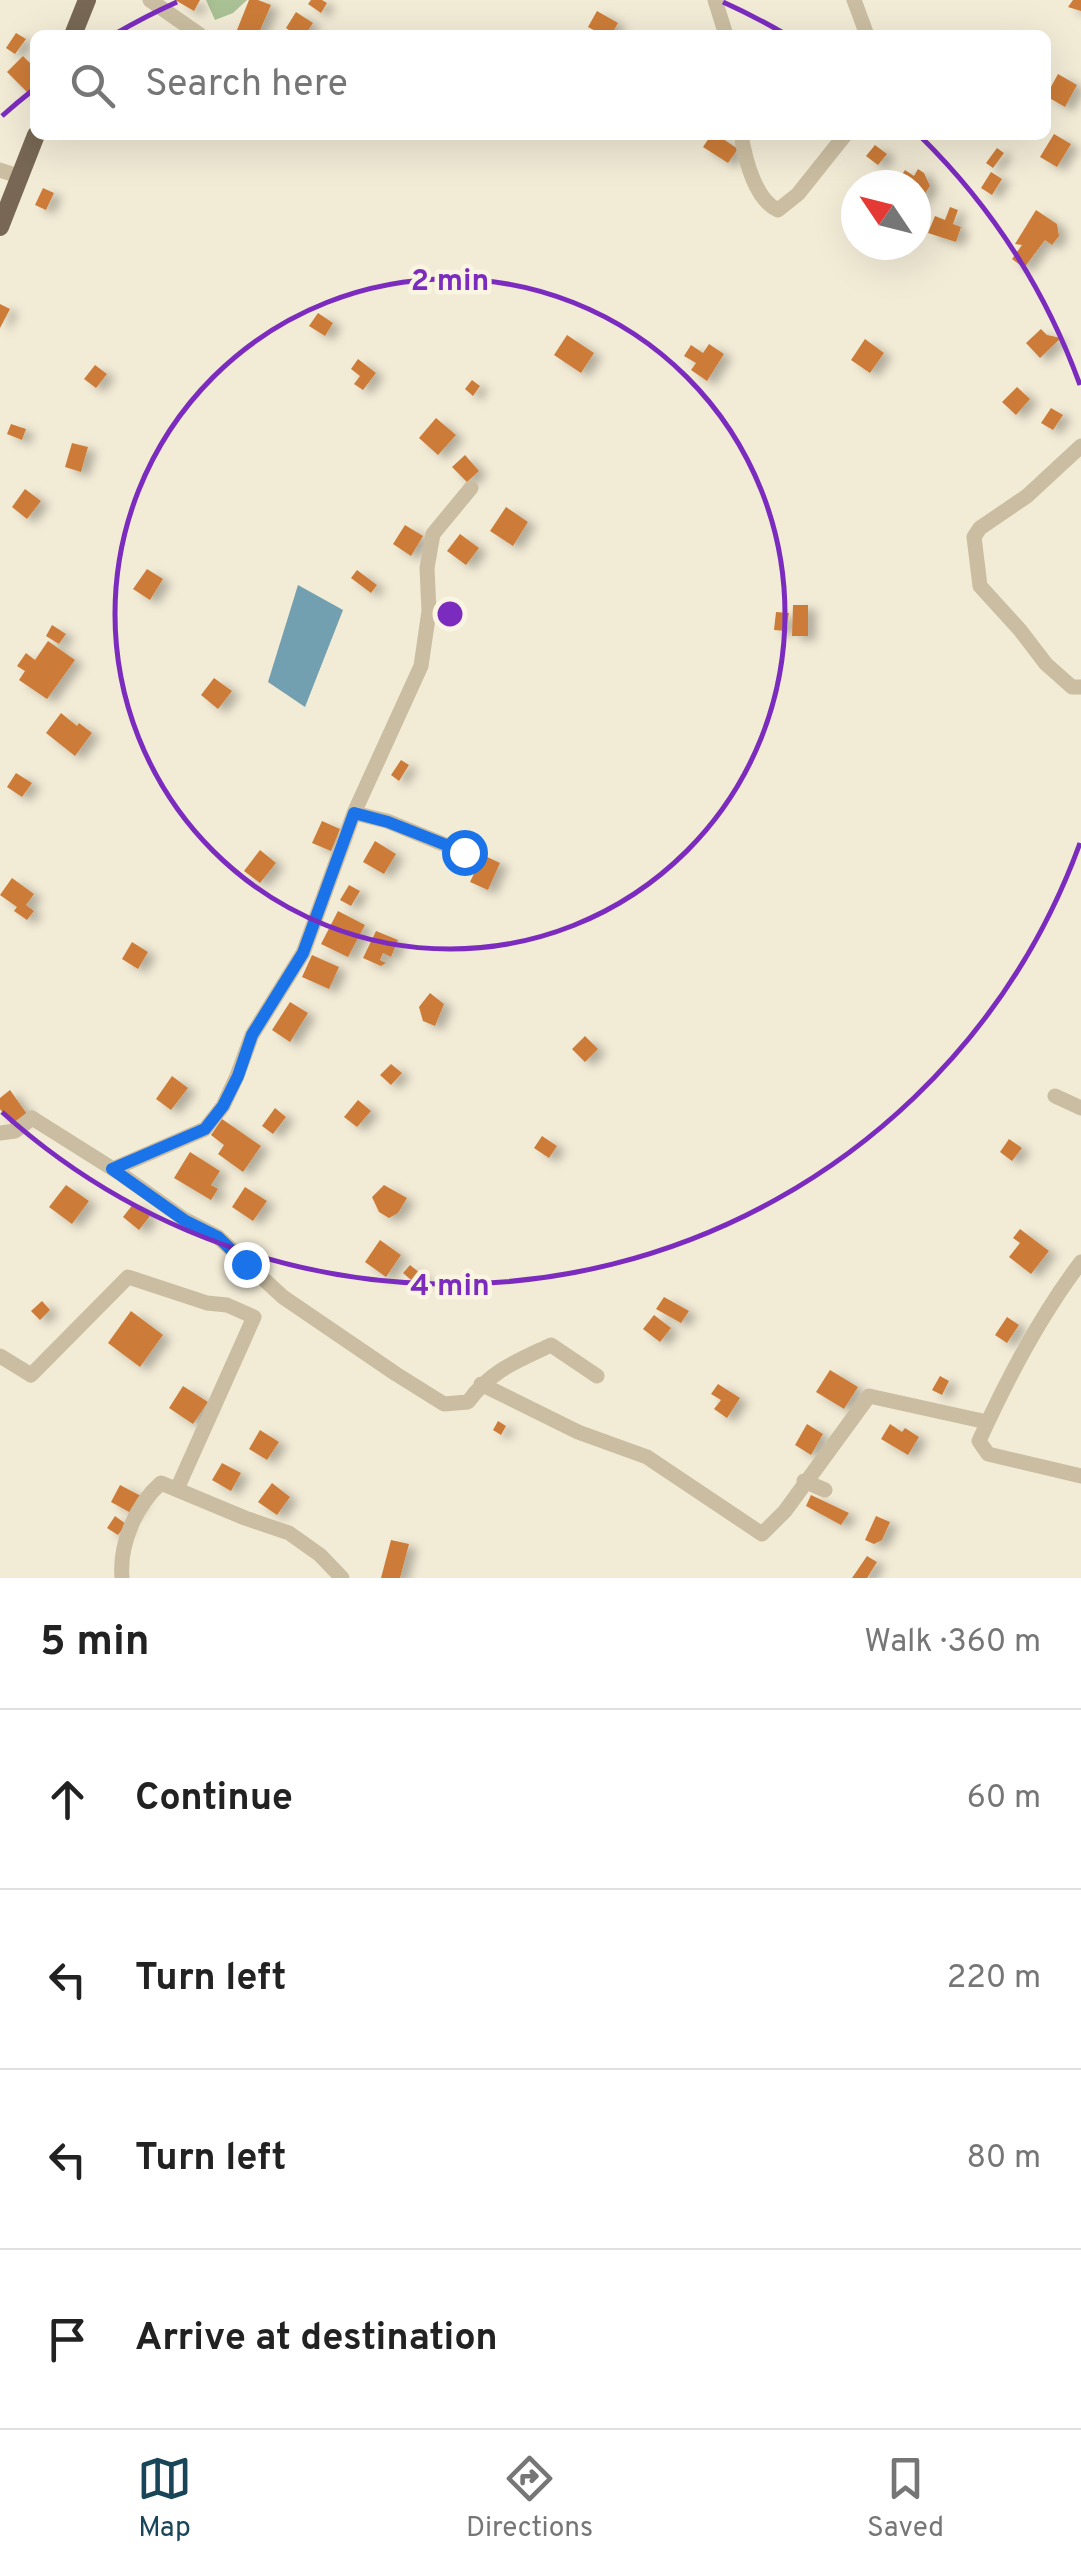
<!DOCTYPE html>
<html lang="en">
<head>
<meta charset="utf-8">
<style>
	:root { --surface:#fff; --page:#f2f2f2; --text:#222; --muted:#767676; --line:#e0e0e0; --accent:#184557 }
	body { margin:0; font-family:Overpass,sans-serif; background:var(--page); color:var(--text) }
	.compass { position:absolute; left:841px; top:170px; width:90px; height:90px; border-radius:50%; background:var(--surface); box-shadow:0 10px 40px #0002; rotate:305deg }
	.stop { position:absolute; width:30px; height:30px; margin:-22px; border:8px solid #1a73e8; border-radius:50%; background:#fff }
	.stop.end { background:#1a73e8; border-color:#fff; box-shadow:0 2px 10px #0008 }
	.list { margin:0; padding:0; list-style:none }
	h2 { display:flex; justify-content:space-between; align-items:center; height:130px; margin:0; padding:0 40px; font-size:42px }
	h2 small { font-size:32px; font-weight:400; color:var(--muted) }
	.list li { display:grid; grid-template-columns:65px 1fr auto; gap:30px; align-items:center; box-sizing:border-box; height:180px; padding:0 40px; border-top:2px solid var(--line) }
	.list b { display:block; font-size:38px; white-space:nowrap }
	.list em { font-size:32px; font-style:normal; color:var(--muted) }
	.icon { flex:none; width:55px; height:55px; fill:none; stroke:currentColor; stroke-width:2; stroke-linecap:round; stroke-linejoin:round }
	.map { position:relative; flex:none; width:1081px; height:1578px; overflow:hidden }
	.search { position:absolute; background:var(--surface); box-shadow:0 10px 40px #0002; left:30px; right:30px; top:30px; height:110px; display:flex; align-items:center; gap:25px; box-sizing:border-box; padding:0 35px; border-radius:15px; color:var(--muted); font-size:38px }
	.sheet { height:850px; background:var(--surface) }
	nav { display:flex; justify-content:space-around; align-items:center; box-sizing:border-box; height:140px; border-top:2px solid var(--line); background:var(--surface); font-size:28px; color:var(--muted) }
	nav a { display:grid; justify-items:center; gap:5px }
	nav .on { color:var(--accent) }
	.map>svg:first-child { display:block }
	.green { fill:#a9c195 }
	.water { fill:#73a0b0 }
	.building { fill:#cc7c39; filter:url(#shadow) }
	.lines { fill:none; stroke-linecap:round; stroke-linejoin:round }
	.minor { stroke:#cabda1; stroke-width:15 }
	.major { stroke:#776754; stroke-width:18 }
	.route { stroke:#1a73e8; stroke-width:12 }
	.ring { fill:none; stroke:#7b2cbf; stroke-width:5 }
	.centre { fill:#7b2cbf; stroke:#faf4e2; stroke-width:5 }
	.ring-label { font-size:30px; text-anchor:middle; font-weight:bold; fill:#7b2cbf; stroke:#faf4e2; stroke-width:9; stroke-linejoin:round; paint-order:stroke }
</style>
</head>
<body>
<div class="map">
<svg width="1081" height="1578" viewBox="0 0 1081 1578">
	<defs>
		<filter id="shadow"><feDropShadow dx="8" dy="4.5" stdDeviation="5" flood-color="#0004"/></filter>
	</defs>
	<rect width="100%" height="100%" fill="#f2ebd6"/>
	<path class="green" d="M206,0H247L233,13L215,20Z"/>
	<path class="water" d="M298,585L343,610L305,707L268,682Z"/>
	<path class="building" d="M175,0H200L194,11Z
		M249,0H258L271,5L258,35H235Z
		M311,0H322L327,3L321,13L308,4Z
		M1073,0H1081V11L1068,7Z
		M597,11L618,23L611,35H603L588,27Z
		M296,12L313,23L305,35H296L286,28Z
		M16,33L26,39L15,54L6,48Z
		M23,56L35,68V88L29,94L7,72Z
		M1058,74L1077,85L1065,107L1046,96Z
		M1054,134L1071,144L1057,167L1040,157Z
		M711,135H717L738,149L728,163L703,147Z
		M875,145L887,154L878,165L866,156Z
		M997,148L1004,153L993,168L986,163Z
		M918,169L924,173L930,186L920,201L916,198V185H895L905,170L914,176Z
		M991,172L1002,179L992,195L981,188Z
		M43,188L54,193L46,210L35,205Z
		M950,207L958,210L953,224L961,227L956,242L928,233L935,216L945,220Z
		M1036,210L1057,224L1059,236L1052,245L1045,240L1024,268L1012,259L1022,245L1015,244Z
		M0,304L10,309L0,328Z
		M318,313L333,323L325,336L309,326Z
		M1041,329L1047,335L1061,338L1040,358L1026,343Z
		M567,335L594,353L581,373L554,355Z
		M865,339L884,353L870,373L851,360Z
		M709,344L724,354L707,381L691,370L696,363L684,356L691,345L703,353Z
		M358,359L376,373L363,390L354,384L360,376L351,369Z
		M95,365L107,374L96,388L84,379Z
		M472,380L480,386L473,396L465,389Z
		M1017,387L1030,399L1016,415L1002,402Z
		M1051,408L1063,415L1053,430L1041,423Z
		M436,418L456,435L438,455L419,438Z
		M11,424L26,429L22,440L7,434Z
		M72,443L88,447L81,472L65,467Z
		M465,455L479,471L467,482L452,467Z
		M25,489L41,501L27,519L12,507Z
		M506,507L528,522L513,546L490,531Z
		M405,525L423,536L411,556L393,544Z
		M460,534L479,548L466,565L447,551Z
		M147,569L163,579L150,600L133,589Z
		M357,570L377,585L371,593L351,578Z
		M793,605H808V636H792Z
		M776,612L789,613L786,631L774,630Z
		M52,625L66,634L59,644L46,636Z
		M48,641L75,660L47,699L19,680L25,671L17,666L26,653L35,660Z
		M214,678L232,691L218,709L201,695Z
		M61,713L77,726L79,723L92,733L75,756L46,733Z
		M401,760L409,765L399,781L391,775Z
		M16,773L32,783L22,797L7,787Z
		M322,821L340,829L331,851L312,843Z
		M375,841L396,854L384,874L363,862Z
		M260,850L276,863L260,883L244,871Z
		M483,855L500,863L488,890L470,882Z
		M12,878L34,894L26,905L34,911L27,920L14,911L17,907L0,895Z
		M349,885L360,891L351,906L340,900Z
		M338,911L365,925L348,957L321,944Z
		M376,931L398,940L391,957L383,953L380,960L386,963L381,966L363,958Z
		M132,942L148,952L138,969L122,959Z
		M312,955L339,967L329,989L302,977Z
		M430,993L444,1004L435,1026L423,1021L419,1007Z
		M290,1002L308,1013L290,1042L272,1030Z
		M585,1036L598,1049L585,1062L572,1049Z
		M391,1064L402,1073L391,1085L380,1075Z
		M172,1076L188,1088L171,1110L156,1099Z
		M10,1090L27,1114L12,1125L0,1109V1098Z
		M358,1100L371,1111L357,1127L344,1117Z
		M275,1108L286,1117L273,1134L262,1126Z
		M222,1119L261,1146L243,1172L218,1154L224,1145L211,1135Z
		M542,1136L557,1146L549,1158L534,1148Z
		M1009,1139L1022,1148L1012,1161L1000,1152Z
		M190,1152L220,1171L211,1185L218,1189L211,1200L174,1178Z
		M66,1185L89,1201L72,1224L49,1207Z
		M384,1185L407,1198L398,1213L389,1218L379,1212L372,1197Z
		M245,1187L267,1201L253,1221L232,1207Z
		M134,1203L150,1216L139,1230L123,1217Z
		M1020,1229L1049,1251L1031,1274L1009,1257L1020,1243L1013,1238Z
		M380,1240L401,1255L386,1277L365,1262Z
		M410,1265L425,1277L418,1286L403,1273Z
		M664,1297L689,1311L681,1323L656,1309Z
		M42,1301L50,1310L40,1320L31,1311Z
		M131,1311L163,1335L140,1367L108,1343Z
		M654,1315L671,1328L660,1342L643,1329Z
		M1007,1317L1019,1325L1007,1343L995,1335Z
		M830,1370L858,1387L844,1409L816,1392Z
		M940,1376L949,1381L942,1395L932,1390Z
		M718,1384L740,1398L727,1418L714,1409L721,1400L711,1394Z
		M183,1386L208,1402L193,1424L169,1408Z
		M498,1421L506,1426L501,1435L493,1430Z
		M807,1424L823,1434L811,1455L795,1445Z
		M890,1424L902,1432L905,1428L919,1437L908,1455L881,1439Z
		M260,1430L279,1442L267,1460L249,1449Z
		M222,1463L241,1473L231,1491L212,1480Z
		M272,1483L290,1497L277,1515L258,1502Z
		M120,1485L141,1496L131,1513L111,1502Z
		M811,1495L849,1513L841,1525L806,1506Z
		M115,1516L126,1524L118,1535L107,1528Z
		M876,1516L890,1522L882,1540L874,1544L865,1540Z
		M391,1540L409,1544L400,1578H381Z
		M867,1556L877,1562L867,1578H852Z"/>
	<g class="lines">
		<path class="minor" d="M150,0L200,35
			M715,0L726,35
			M854,0L867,35
			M741,135C745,158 755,200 778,210L798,194L845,135
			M0,170L21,177
			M1081,446L1027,496L980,528L974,537L980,586L1020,630L1046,664L1072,687H1081
			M354,813L421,666L429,611L427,568L433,534L471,488
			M1055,1096L1081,1108
			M0,1133L15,1131L32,1118L121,1174L184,1219L218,1237L283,1297L396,1374L444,1404L468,1402C490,1371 517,1361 551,1345L597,1376
			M113,1169L205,1129L223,1106L237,1076L252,1035L303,953L354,813L387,821L465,853
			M1081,1262C1040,1316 1007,1379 979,1441L988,1454L1081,1476
			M0,1356L31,1375L128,1277L207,1303L227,1305L254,1317L177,1489
			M481,1384L578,1432L647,1457L762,1534L785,1511L869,1396L987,1422
			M804,1481L825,1490
			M122,1578C119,1544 136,1505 161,1483L245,1518L289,1533L320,1555L342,1578"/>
		<path class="major" d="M73,35L87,0
			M0,227L36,135"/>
	</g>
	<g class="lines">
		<path class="route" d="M246,1264L218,1237L184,1220L112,1169L205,1129L223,1106L238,1076L252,1035L303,953L354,813L388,822L464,852"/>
	</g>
	<g class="ring">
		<circle cx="450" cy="614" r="335"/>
		<path d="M1080 843A670 670 0 0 1 2 1112M2 116A670 670 0 0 1 33 90M115 34A670 670 0 0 1 177 2M723 2A670 670 0 0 1 785 34M920 136A670 670 0 0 1 1080 385"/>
	</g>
	<circle cx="450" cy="614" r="15" class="centre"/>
	<g class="ring-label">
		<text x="450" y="290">2 min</text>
		<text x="450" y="1295">4 min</text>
	</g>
</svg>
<svg class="compass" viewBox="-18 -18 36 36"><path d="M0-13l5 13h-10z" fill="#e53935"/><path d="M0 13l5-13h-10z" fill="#767676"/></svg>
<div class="stop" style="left:464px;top:852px"></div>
<div class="stop end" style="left:246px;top:1264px"></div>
<div class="search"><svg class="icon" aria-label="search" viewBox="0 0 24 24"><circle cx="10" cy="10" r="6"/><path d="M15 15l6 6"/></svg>Search here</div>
</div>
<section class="sheet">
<h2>5 min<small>Walk · 360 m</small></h2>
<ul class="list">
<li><svg class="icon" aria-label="ahead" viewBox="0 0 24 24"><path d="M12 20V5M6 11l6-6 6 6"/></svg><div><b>Continue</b></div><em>60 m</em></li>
<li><svg class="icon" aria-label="left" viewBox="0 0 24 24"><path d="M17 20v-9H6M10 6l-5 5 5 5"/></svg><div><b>Turn left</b></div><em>220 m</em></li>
<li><svg class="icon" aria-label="left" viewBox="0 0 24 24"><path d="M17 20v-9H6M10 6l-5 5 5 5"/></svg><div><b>Turn left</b></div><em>80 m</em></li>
<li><svg class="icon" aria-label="arrive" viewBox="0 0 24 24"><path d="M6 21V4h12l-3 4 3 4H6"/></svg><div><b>Arrive at destination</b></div></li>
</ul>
</section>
<nav>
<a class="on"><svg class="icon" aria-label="map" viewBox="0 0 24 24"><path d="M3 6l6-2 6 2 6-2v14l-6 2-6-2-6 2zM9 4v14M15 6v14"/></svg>Map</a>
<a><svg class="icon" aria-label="directions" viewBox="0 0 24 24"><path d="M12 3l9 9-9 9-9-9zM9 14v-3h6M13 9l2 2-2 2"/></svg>Directions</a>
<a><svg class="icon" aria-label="saved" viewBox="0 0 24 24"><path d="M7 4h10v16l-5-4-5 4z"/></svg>Saved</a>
</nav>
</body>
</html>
